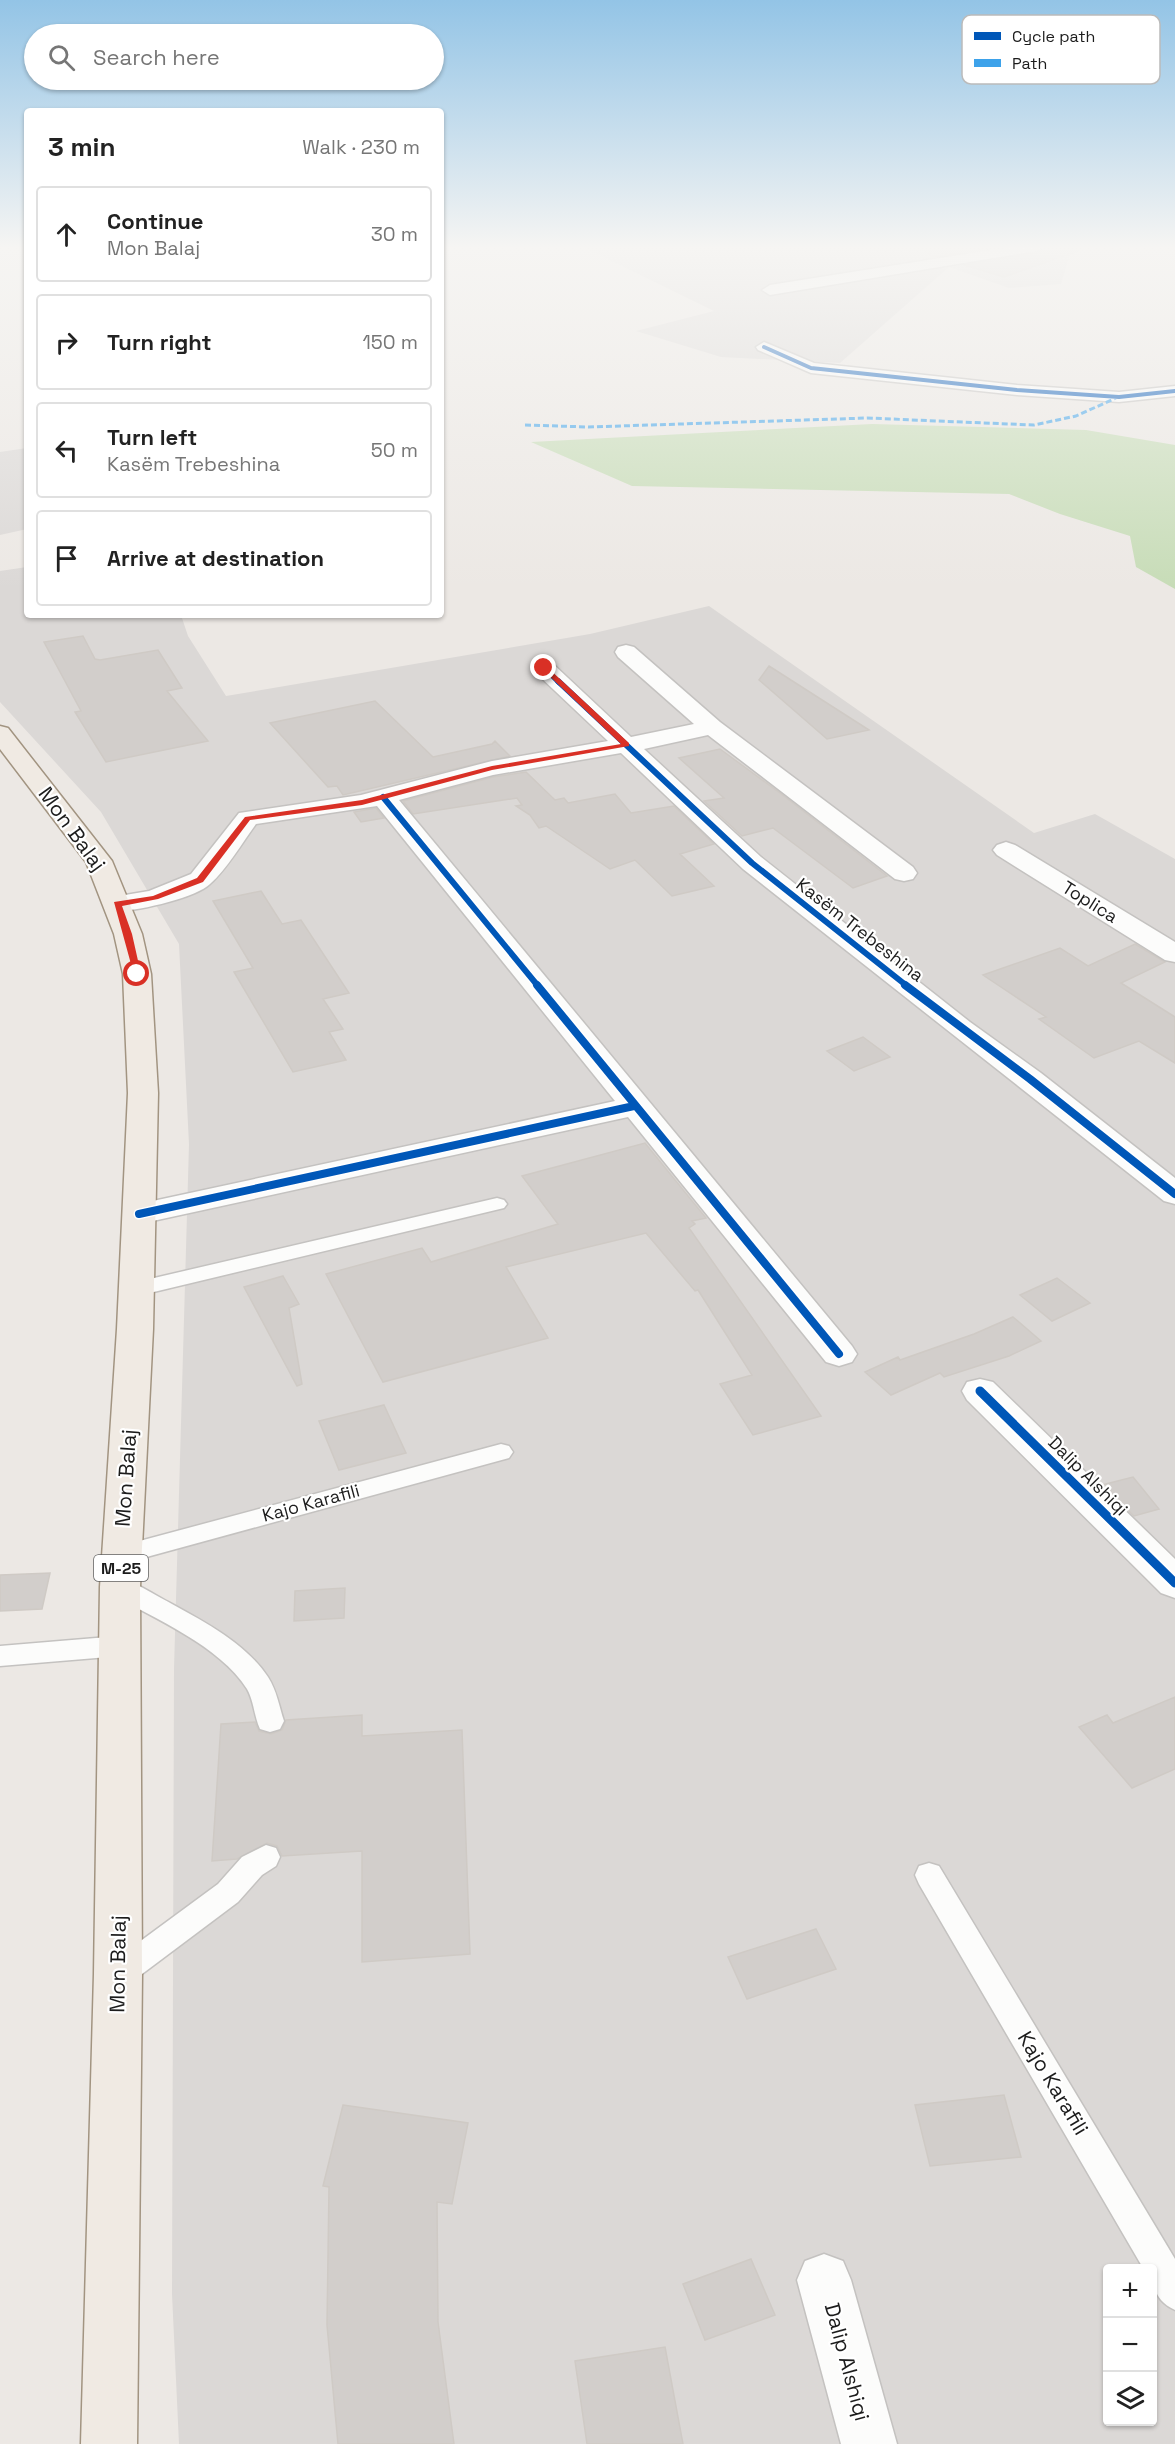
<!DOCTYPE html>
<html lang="en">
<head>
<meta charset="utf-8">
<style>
	:root { --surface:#fff; --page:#f2f2f2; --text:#222; --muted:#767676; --line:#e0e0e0 }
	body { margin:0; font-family:"Space Grotesk",sans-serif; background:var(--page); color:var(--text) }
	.controls { position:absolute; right:18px; bottom:18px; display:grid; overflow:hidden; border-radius:6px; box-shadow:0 2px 4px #0004 }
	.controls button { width:54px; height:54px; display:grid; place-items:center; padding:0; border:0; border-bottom:2px solid var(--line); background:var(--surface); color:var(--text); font:30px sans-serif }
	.stop { position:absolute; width:18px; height:18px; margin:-14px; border:4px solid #d93025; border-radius:50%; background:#fff }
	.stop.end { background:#d93025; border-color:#fff; box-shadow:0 2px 6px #0008 }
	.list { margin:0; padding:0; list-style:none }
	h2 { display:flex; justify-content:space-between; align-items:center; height:78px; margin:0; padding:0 24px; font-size:26px }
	h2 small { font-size:20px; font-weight:400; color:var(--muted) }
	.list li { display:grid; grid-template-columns:39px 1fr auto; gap:18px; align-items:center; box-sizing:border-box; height:96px; margin:0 12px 12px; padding:0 12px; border:2px solid var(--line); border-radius:6px }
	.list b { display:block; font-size:22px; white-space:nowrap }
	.list p { margin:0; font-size:20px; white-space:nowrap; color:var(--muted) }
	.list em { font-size:20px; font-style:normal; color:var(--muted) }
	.icon { flex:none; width:33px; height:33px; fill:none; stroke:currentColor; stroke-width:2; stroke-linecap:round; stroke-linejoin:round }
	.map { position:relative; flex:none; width:1175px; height:2444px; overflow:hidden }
	.search { position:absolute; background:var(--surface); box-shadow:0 2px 4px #0004; left:24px; top:24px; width:420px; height:66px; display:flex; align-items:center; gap:15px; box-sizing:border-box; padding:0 21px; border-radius:33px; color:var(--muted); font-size:22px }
	.panel { position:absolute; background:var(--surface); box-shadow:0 2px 4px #0004; left:24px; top:108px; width:420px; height:510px; border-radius:6px }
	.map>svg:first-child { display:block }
	.residential { fill:#dbd8d6; fill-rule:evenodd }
	.forest { fill:#c7dcb7 }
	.building { fill:#d2cecb; stroke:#cfcac5; stroke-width:1.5 }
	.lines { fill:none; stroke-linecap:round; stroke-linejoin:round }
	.service-casing { stroke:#c4c2c0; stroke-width:3 }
	.minor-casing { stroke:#c4c2c0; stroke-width:3 }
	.primary-casing { stroke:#a29481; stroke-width:3 }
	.service { fill:#fcfcfb; fill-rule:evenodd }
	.minor { fill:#fcfcfb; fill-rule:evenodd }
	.primary { fill:#f0eae3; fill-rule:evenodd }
	.quiet { stroke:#3da2ea; stroke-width:3; stroke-dasharray:6 3; stroke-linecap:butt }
	.cycleway-far4-casing { stroke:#fff; stroke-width:5 }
	.cycleway-far3-casing { stroke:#fff; stroke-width:7 }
	.cycleway-far2-casing { stroke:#fff; stroke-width:9 }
	.cycleway-far1-casing { stroke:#fff; stroke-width:11 }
	.cycleway-casing { stroke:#fff; stroke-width:13 }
	.cycleway-far4 { stroke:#0057b8; stroke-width:4 }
	.cycleway-far3 { stroke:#0057b8; stroke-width:4.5 }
	.cycleway-far2 { stroke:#0057b8; stroke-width:6 }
	.cycleway-far1 { stroke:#0057b8; stroke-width:8 }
	.cycleway { stroke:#0057b8; stroke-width:9 }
	.route { fill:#d93025 }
	.labels { text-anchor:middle; stroke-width:4.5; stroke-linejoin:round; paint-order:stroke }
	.shield { fill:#fff; stroke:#606060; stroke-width:1.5 }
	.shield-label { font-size:16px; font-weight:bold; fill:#1c1c1c }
	.street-label { font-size:18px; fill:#1c1c1c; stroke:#fff }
	.near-street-label { font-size:21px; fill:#1c1c1c; stroke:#fff }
	.key { fill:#fff; stroke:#bbb; stroke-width:1.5 }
	.key-label { font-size:16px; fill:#1c1c1c }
</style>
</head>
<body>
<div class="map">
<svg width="1175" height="2444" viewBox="0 0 1175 2444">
	<rect width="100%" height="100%" fill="#ece8e4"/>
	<path class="residential" d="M583,247H1072L1061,284L1009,288L949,267L840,363L721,357L636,331L714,311Z
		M27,448V529L0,535V452Z
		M27,567V615H181L188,636L226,696L590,634L709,606L1034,833L1095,814L1175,859V2444H179L172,2294L174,1669L189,1144L179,944L101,812L0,702V571ZM1108,2268H1152V2422H1108Z"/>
	<path class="forest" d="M872,424L1086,430L1175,445V589L1136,567L1130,536L1060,514L1009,494L632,486L531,442Z"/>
	<path class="building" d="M929,247H997L935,257L928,254Z
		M1045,247H1078V251L1004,277L964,265L1036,253Z
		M83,636L95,659L100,660L158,650L182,688L167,691L208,741L106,762L75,712L81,711L44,642Z
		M769,666L869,730L827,739L759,680Z
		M375,701L433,757L492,744L495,741L510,756L343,795L337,786L328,787L270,723Z
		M720,749L780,793L887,876L853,888L773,828L742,836L704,801L724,798L679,758Z
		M526,772L555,800L564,798L568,803L615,794L631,813L674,806L714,844L680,854L714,886L672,896L635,860L610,869L546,826L539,828L530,815L516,806L522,805L517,798L413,814L403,801L493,777Z
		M376,808L384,818L361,822L354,812Z
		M261,891L282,924L301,920L349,993L323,999L343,1029L329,1032L346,1060L293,1072L234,972L253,968L213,901Z
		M1135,944L1165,962L1121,983L1175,1017V1063L1139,1041L1094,1058L1039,1019L1046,1017L983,975L1060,948L1088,966Z
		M863,1037L890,1057L854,1071L827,1051Z
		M645,1143L706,1218L692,1221L695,1224L689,1228L821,1416L753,1435L720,1384L752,1375L698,1290L695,1291L646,1233L506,1267L548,1338L383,1382L326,1274L422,1248L431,1262L558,1224L522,1176Z
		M283,1276L299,1304L289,1308L302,1384L297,1386L244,1287Z
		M1057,1278L1090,1303L1052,1321L1020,1295Z
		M1013,1317L1041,1341L1009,1356L944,1377L940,1373L891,1395L865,1372L898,1357L900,1360L974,1334Z
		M384,1405L406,1453L339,1470L319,1421Z
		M1133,1477L1159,1509L1134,1516L1102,1485Z
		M50,1573L42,1609L0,1611V1575Z
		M345,1588L344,1618L294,1621L295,1591Z
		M1175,1697V1769L1132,1788L1079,1727L1107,1715L1113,1723Z
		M362,1715V1736L462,1730L470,1954L362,1962V1851L282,1856L277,1846L267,1843L237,1859L212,1861L221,1724L255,1722L259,1731L271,1734L282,1730L286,1720Z
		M816,1929L836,1969L747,1999L728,1957Z
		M1004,2095L1021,2157L930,2166L915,2105Z
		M343,2105L468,2123L452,2204L437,2202L438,2322L454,2444H338L327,2325L329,2187L323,2186Z
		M751,2259L775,2315L705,2340L683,2284Z
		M665,2347L683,2444H587L575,2361Z"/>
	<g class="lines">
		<g class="service-casing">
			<path id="service" d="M497,1198L504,1200L507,1204L504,1208L137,1296L129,1294L126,1289L129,1284L137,1282Z
				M501,1444L509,1446L513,1452L509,1458L121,1564L112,1561L108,1555L112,1549L121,1546Z
				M120,1578C135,1582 148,1591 161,1598C199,1619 244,1641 268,1677C277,1691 279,1706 284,1721L280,1729L270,1732L260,1729C254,1716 254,1701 247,1689C220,1646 154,1618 111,1594L107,1587L111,1580Z
				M120,1636L129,1639L133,1646L129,1653L120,1656L0,1666V1646Z
				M266,1845L276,1848L280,1857L276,1866L262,1875L238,1902L130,1983L119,1987L108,1983L104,1974L108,1965L218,1884L242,1857Z
				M929,1863L939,1866L1175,2259V2310C1157,2302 1152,2288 1152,2268H1143L919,1884L915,1875L919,1866Z"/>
		</g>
		<g class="minor-casing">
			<path id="minor" d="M1010,247H1043L1036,251L770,295L762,290L770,285Z
				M764,342L814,363L1017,385L1119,392L1175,386V396L1119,402L1017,395L811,373L758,350L756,347Z
				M626,645L634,647L720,722L913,867L917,873L913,879L904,881L895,879L708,735L644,749L761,857L970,1022L1041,1073L1175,1178V1204L1164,1201L743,869L621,753L493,775L399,800L852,1346L857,1354L852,1362L839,1366L826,1362L628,1117L139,1224L127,1221L123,1214L127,1207L139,1204L615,1101L377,806L256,824C242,843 227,869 210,884C196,898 127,915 107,910L104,904L107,898L149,891L191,874L239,813L361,795L492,761L608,741L536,673L533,668L536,663L544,661L552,663L631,737L694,724L618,657L615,652L618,647Z
				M1006,842L1015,845L1175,942V962L1165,960L997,855L993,850L997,845Z
				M980,1379L993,1382L1175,1559V1598L1161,1593L967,1400L962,1391L967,1382Z
				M824,2254L843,2261L851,2280L897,2444H841L797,2280L805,2261Z"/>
		</g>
		<g class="primary-casing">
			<path id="primary" d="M0,726L8,728L112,861L142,934L151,974L158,1093L153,1329L140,1587L142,1974L137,2444H81L94,1974L100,1587L117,1329L128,1093L123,974L114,934L86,862L0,749Z"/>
		</g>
		<use href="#service" class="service"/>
		<use href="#minor" class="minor"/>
		<use href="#primary" class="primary"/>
		<path class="quiet" d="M525,425L588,427L867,418L1034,425L1076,416L1116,398"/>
		<g class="cycleway-far4-casing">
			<path id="cycleway-far4" d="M764,347L811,368L1017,390L1119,397L1175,391"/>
		</g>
		<g class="cycleway-far3-casing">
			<path id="cycleway-far3" d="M544,668L559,683"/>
		</g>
		<g class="cycleway-far2-casing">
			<path id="cycleway-far2" d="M558,681L752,863L907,986
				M383,797L538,986"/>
		</g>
		<g class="cycleway-far1-casing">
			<path id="cycleway-far1" d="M537,985L839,1354
				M905,985L1030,1079L1175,1194
				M139,1214L634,1106"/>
		</g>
		<g class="cycleway-casing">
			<path id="cycleway" d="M980,1391L1175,1583"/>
		</g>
		<use href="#cycleway-far4" class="cycleway-far4"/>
		<use href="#cycleway-far3" class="cycleway-far3"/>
		<use href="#cycleway-far2" class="cycleway-far2"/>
		<use href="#cycleway-far1" class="cycleway-far1"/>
		<use href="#cycleway" class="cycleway"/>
	</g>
	<linearGradient id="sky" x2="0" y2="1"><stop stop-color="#93c4e6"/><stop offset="0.42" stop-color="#f6f5f3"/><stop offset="1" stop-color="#f6f5f3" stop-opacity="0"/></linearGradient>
	<rect width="1175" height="589" fill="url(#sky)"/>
	<path class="route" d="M542,666H546L629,743V746L492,770L362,805L250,820L203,882L158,899L122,906L132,934L141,974L134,975L114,902L153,896L197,878L245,817L362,800L492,766L621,744L542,669Z"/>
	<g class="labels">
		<rect class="shield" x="94" y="1555" width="54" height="26" rx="4.5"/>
		<g class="shield-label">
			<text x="121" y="1574">M-25</text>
		</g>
		<g class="street-label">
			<text transform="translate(1090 902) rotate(32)" y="6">Toplica</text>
			<text transform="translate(860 930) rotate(38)" y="6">Kasëm Trebeshina</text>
			<text transform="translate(1088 1476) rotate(45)" y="6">Dalip Alshiqi</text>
			<text transform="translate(311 1503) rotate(-15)" y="6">Kajo Karafili</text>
		</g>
		<g class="near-street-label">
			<text transform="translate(72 829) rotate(54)" y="7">Mon Balaj</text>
			<text transform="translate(126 1478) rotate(-86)" y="7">Mon Balaj</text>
			<text transform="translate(118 1964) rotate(-89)" y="7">Mon Balaj</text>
			<text transform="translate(1053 2083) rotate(59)" y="7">Kajo Karafili</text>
			<text transform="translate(847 2362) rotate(75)" y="7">Dalip Alshiqi</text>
		</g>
	</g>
	<rect x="962" y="15" width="198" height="69" rx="9" class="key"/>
	<rect x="974" y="32" width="27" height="8" fill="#0057b8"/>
	<rect x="974" y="59" width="27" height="8" fill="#3da2ea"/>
	<g class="key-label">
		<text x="1012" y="42">Cycle path</text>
		<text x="1012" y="69">Path</text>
	</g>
</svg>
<div class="controls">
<button>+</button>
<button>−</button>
<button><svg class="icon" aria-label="layers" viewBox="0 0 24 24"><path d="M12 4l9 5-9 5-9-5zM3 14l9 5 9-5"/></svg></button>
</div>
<div class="stop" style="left:137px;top:974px"></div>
<div class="stop end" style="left:544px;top:668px"></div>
<div class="search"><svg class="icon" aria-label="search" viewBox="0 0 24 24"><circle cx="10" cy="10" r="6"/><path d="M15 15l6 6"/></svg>Search here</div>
<section class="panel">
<h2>3 min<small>Walk · 230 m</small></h2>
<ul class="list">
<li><svg class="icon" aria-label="ahead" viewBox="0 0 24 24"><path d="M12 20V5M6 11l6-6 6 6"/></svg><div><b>Continue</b><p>Mon Balaj</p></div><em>30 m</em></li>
<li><svg class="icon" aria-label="right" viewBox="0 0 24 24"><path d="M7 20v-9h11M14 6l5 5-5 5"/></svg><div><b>Turn right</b></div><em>150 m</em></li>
<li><svg class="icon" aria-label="left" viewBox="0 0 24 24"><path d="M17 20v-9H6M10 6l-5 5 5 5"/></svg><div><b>Turn left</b><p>Kasëm Trebeshina</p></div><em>50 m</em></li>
<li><svg class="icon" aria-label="arrive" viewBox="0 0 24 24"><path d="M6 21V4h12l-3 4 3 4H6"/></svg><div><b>Arrive at destination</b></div></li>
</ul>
</section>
</div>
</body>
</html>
